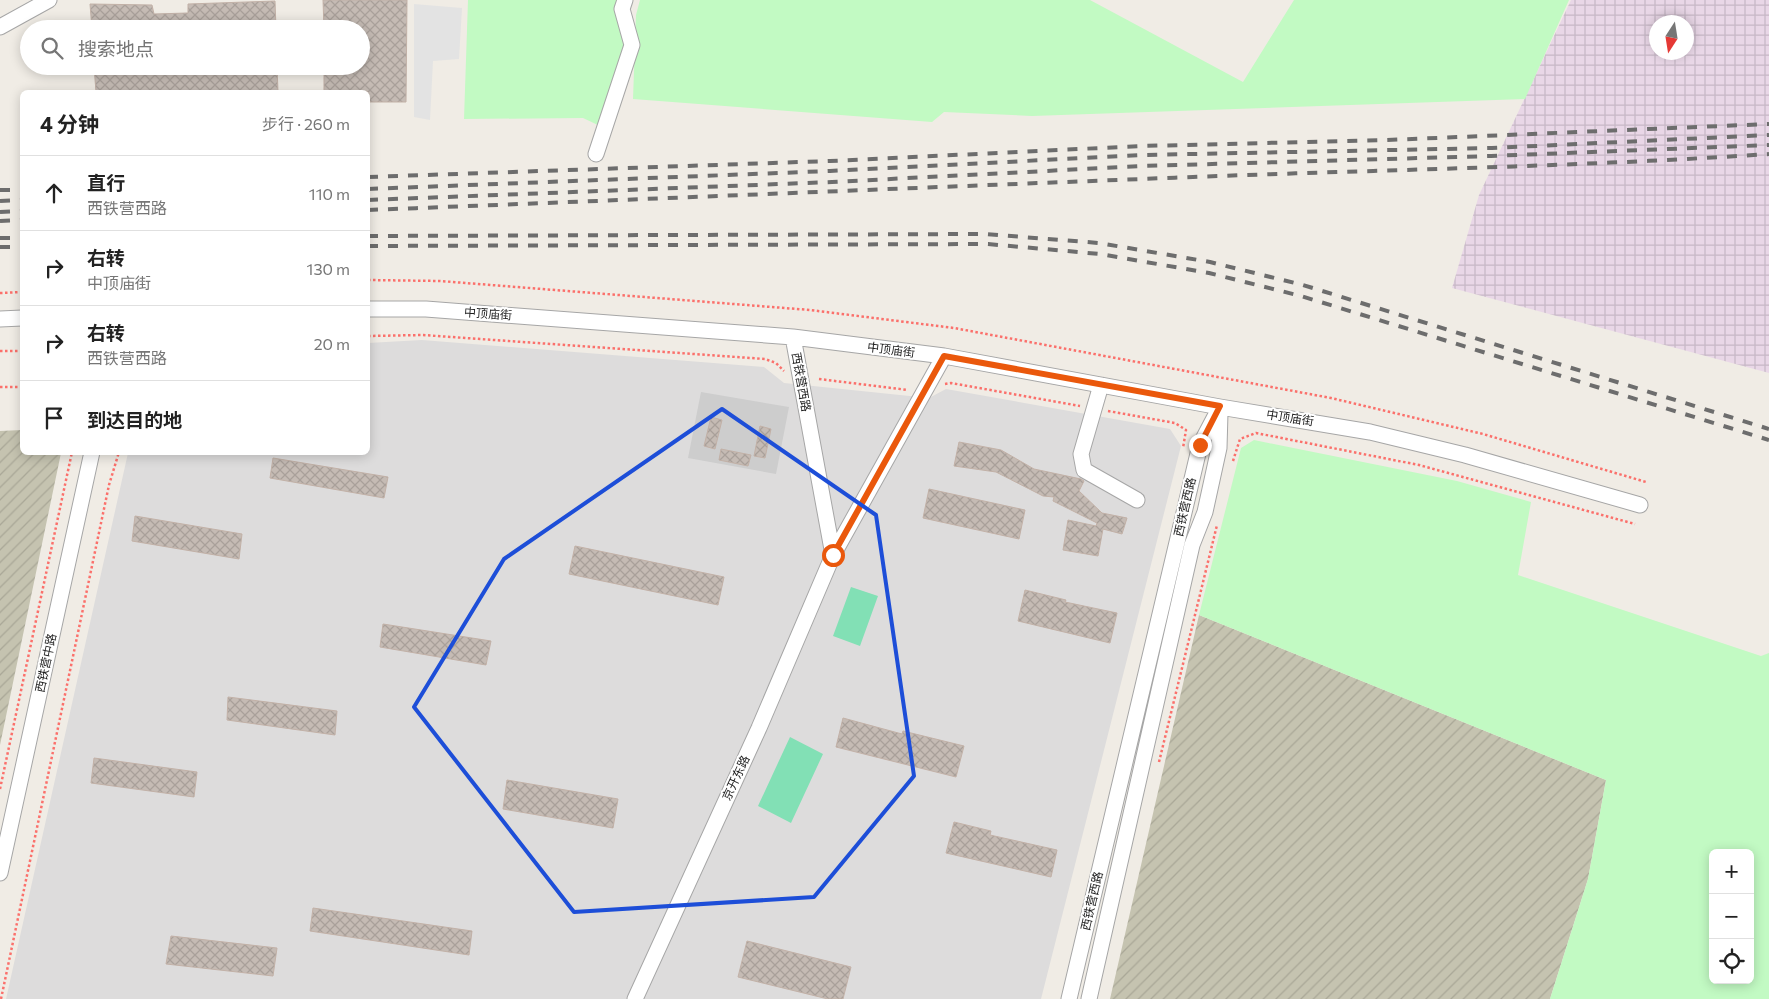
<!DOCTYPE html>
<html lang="zh">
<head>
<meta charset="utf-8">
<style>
	:root { --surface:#fff; --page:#f6f6f6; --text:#222; --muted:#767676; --line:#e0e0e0 }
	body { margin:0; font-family:Commissioner,"Noto Sans SC",sans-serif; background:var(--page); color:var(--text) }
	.controls { position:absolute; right:15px; bottom:15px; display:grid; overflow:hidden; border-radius:8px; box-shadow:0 2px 12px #0003 }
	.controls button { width:45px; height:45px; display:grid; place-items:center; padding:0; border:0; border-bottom:1px solid var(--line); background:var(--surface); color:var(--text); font:25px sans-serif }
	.compass { position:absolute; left:1649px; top:15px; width:45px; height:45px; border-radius:50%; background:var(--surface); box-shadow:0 2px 12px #0003; rotate:192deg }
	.stop { position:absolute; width:15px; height:15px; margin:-11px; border:4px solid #ea580c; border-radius:50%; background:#fff }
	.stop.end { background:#ea580c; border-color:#fff; box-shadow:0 1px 5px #0008 }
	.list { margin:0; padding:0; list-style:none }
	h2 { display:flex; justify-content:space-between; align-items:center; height:65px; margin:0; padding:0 20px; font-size:21px }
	h2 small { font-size:16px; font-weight:400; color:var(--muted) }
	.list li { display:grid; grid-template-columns:32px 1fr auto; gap:15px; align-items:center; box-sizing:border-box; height:75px; padding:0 20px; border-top:1px solid var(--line) }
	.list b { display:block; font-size:19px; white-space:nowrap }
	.list p { margin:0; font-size:16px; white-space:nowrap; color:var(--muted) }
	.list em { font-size:16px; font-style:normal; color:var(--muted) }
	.icon { flex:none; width:28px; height:28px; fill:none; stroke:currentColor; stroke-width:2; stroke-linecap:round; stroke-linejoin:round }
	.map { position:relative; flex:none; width:1769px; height:999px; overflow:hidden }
	.search { position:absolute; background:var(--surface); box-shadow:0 2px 12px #0003; left:20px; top:20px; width:350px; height:55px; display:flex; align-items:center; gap:12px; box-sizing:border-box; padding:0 18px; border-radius:28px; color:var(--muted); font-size:19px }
	.panel { position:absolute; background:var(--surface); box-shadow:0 2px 12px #0003; left:20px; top:90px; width:350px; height:365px; border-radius:8px }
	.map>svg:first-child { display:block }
	.residential { fill:#dddcdc }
	.industrial { fill:url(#industrial-grid); fill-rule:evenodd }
	.religious { fill:#cdcdcd }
	.construction { fill:url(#construction-furrows) }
	.park { fill:#c2fac3; fill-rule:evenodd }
	.pitch { fill:#82e0b5 }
	.parking { fill:#e3e3e3 }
	.building { fill:url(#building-cross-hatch); stroke:#c2b1a7 }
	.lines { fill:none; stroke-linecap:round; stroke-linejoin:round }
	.minor-casing { stroke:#a6a6a6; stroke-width:17 }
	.path { stroke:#fb706b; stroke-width:2.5; stroke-dasharray:2.5 2.5; stroke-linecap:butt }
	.minor { stroke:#fff; stroke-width:15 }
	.rail { stroke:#6d6d6d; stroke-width:4; stroke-dasharray:10 10; stroke-linecap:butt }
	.route { stroke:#ea580c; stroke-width:6 }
	.marked { fill:none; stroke:#1d4ed8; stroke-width:4; stroke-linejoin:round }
	.labels { text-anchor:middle; stroke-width:4; stroke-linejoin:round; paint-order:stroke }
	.street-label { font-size:12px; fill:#1f1f1f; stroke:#fff }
</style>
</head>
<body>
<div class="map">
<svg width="1769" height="999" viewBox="0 0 1769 999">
	<defs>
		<pattern id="industrial-grid" width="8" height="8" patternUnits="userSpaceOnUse" patternTransform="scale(1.25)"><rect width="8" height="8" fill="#e9d7e7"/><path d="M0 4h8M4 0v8" fill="none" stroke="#c7b8c6"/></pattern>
		<pattern id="construction-furrows" width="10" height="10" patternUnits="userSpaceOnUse" patternTransform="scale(1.25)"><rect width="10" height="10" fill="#c5c3b0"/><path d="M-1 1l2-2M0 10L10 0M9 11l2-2" fill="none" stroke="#a9a797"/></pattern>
		<pattern id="building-cross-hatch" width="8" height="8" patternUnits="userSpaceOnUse" patternTransform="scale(1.25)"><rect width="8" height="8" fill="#c5bbb4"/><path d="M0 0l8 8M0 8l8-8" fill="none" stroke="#a9a09a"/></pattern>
	</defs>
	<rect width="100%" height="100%" fill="#f0ece5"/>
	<path class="residential" d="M422,340L764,367L784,383L929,398L946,389L1170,429L1181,446L1041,999H6L128,453L368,452V343Z"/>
	<path class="industrial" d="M1571,0H1769V373L1452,288L1479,195ZM1656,22H1686V52H1656Z"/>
	<path class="religious" d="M701,392L789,407L776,474L688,458Z"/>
	<path class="construction" d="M22,430V452L61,453L0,745V431Z
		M1199,615L1606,780L1588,879L1550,999H1110Z"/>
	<path class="park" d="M468,0H618L626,46L600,126L583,118L464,119Z
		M640,0H1090L1243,82L1294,0H1569L1525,99L1032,116L944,112L932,122L633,99L636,15Z
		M1254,440L1457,481L1531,502L1518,575L1761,656L1769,653V999H1550L1588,879L1606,780L1199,615L1241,448ZM1713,853H1750V980H1713Z"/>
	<path class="pitch" d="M851,587L878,596L860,646L833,636Z
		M790,737L823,754L791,823L758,806Z"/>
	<path class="parking" d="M414,4L462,8L459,59L433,61L430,120L414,117Z"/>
	<path class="building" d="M323,0H407L406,102H368V92H324V66H361V29H324Z
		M275,1L276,29H92L90,4L152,5L154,14L188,13V4Z
		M94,66H277L278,92H96Z
		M711,417L722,420L715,449L704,446Z
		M760,426L771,429L765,458L754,456Z
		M959,442L1001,450L1034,469L1081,479L1084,481L1079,491L1102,513L1127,518L1122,534L1103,529L1098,556L1063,550L1068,520L1096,526L1097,523L1053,501L1054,497L1043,496L996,472L954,466Z
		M721,449L751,455L748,466L719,460Z
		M273,458L388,477L384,498L270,478Z
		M929,489L1025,510L1019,539L923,518Z
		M135,516L242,534L239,559L132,541Z
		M575,546L724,577L718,605L569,574Z
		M1025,590L1066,600L1065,602L1117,613L1110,643L1018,621Z
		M383,624L491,641L486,665L380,647Z
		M228,697L337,711L335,735L227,720Z
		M843,718L902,734L903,731L964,746L956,777L836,747Z
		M94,758L197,772L194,797L91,783Z
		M507,780L618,799L613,828L503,809Z
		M954,822L991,831L990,835L1057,850L1051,877L946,853Z
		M313,908L472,931L469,955L310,931Z
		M171,936L277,948L273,976L166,964Z
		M747,941L851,967L843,999H828L738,977Z"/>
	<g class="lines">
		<g class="minor-casing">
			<path id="minor" d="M0,27L49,0
				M596,154L632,45L622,9L625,0
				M368,309H426L793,337L944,356L1220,407L1370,432L1465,455L1640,505
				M0,319L22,318
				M793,337L833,555
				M1101,385L1081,454L1084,470L1137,500
				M0,873L92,452
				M635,999L759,728L833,555L944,356
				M1069,999L1200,445L1220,407
				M1089,999L1192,545L1205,512L1219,448L1220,413"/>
		</g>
		<path class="path" d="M368,280L440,281L810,310L954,328L1331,398L1483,434L1646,482
			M0,293L22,292
			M368,336L423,335L765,359L776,363L784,371
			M0,351H22
			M819,379L908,390
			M945,384L951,383L1080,406
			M0,387H22
			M1108,411L1175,423L1186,430L1183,448
			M1233,461L1240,439L1256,433L1419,465L1635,524
			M1159,762L1217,525
			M0,789L72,452
			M1,999L109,485L119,452"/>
		<use href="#minor" class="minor"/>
		<path class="rail" d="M368,177L830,161L1142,146L1387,140L1769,124
			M368,189L830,171L1142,155L1492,148L1769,135
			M0,190H22
			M368,200L832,182L1142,166L1491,156L1769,145
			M0,201L22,200
			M368,210C626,200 884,189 1142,179C1351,170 1560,168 1769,154
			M0,212L22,211
			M0,221L22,220
			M368,236L985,234L1099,243L1210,262L1303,285L1769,429
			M0,238H22
			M368,246L988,244L1100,254L1209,273L1301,296L1769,440
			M0,247H22"/>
	</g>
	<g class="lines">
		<path class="route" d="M833,555L944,356L1220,406L1200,445"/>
	</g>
	<path class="marked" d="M722,409L876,515L914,776L814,897L574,912L414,707L504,559Z"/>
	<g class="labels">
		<g class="street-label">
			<text transform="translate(488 314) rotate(4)" y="4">中顶庙街</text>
			<text transform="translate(891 350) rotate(7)" y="4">中顶庙街</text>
			<text transform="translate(801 382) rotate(80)" y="4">西铁营西路</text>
			<text transform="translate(1290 418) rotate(9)" y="4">中顶庙街</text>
			<text transform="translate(1185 507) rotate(-77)" y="4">西铁营西路</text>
			<text transform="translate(46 663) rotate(-78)" y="4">西铁营中路</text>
			<text transform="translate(736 778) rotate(-65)" y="4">京开东路</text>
			<text transform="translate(1092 901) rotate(-77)" y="4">西铁营西路</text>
		</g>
	</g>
</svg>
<div class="controls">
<button>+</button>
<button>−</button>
<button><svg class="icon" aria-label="locate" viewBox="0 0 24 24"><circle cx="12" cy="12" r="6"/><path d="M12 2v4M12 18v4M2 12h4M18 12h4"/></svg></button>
</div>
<svg class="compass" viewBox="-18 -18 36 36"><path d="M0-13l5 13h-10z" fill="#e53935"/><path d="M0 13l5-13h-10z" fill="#767676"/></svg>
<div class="stop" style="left:833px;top:555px"></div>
<div class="stop end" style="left:1200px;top:445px"></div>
<div class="search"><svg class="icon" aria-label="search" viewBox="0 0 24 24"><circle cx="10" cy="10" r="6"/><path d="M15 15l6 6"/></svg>搜索地点</div>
<section class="panel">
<h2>4 分钟<small>步行 · 260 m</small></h2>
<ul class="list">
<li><svg class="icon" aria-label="ahead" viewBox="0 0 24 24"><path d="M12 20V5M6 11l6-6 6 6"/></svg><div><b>直行</b><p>西铁营西路</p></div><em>110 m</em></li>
<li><svg class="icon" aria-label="right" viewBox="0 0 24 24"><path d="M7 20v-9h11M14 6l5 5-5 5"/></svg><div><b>右转</b><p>中顶庙街</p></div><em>130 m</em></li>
<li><svg class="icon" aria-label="right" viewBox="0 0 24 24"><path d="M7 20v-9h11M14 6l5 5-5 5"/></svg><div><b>右转</b><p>西铁营西路</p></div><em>20 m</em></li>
<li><svg class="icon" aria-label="arrive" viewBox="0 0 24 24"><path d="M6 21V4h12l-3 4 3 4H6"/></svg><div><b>到达目的地</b></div></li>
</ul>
</section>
</div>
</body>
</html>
